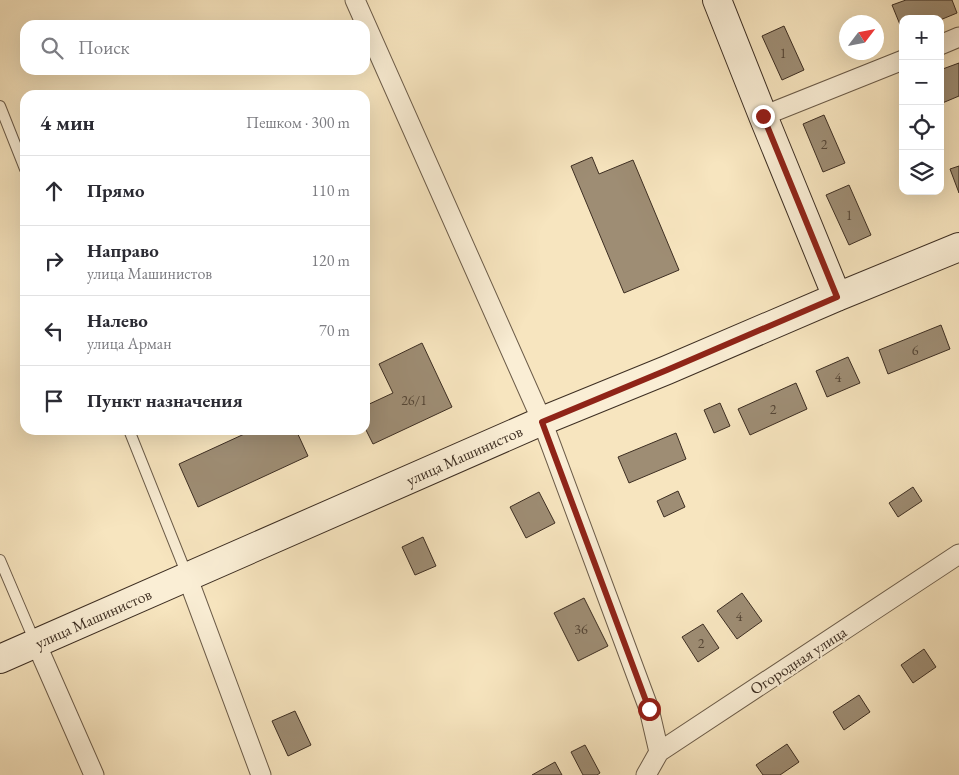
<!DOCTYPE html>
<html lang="ru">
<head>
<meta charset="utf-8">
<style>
	:root { --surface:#fff; --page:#f7f7f7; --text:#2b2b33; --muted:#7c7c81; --line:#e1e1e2 }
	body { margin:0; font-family:"EB Garamond",serif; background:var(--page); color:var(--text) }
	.controls { position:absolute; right:15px; top:15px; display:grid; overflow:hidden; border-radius:10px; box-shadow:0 5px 20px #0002 }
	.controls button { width:45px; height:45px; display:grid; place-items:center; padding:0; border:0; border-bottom:1px solid var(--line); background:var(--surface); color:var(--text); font:25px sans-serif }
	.compass { position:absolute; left:839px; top:15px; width:45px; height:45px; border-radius:50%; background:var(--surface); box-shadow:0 5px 20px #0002; rotate:58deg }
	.stop { position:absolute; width:15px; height:15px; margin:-11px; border:4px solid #8f2418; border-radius:50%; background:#fff }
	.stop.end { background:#8f2418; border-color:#fff; box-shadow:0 1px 5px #0008 }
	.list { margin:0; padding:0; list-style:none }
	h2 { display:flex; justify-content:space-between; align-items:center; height:65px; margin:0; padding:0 20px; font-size:21px }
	h2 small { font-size:16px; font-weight:400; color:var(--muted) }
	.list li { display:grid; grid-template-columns:32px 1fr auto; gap:15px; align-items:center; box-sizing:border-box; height:70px; padding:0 20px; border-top:1px solid var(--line) }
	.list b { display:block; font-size:19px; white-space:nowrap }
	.list p { margin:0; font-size:16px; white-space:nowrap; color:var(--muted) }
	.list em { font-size:16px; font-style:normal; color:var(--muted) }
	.icon { flex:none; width:28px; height:28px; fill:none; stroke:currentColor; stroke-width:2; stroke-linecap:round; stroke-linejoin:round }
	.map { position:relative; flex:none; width:959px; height:775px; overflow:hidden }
	.search { position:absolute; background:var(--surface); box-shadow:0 5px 20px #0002; left:20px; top:20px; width:350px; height:55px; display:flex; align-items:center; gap:12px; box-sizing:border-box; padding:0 18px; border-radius:15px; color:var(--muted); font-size:19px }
	.panel { position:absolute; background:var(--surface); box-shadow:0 5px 20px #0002; left:20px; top:90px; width:350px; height:345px; border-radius:15px }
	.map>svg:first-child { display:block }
	.building { fill:#9e8d74; stroke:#3d2e22 }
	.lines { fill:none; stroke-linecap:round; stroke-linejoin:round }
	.lane-casing { stroke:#6c5c49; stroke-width:12 }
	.street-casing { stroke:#6c5c49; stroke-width:21 }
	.secondary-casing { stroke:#3d2e22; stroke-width:30 }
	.lane { stroke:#faeed5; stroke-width:10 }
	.street { stroke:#faeed5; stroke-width:19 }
	.secondary { stroke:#faeed5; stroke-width:28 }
	.route { stroke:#8f2418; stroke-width:6 }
	.labels { text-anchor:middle; stroke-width:4; stroke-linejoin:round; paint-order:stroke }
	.number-label { font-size:14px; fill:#554636 }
	.street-label { font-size:16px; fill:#3d2e22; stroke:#faeed5 }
</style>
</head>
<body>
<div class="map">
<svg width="959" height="775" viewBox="0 0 959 775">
	<rect width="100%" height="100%" fill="#f7e5bf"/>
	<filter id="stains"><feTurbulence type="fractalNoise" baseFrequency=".004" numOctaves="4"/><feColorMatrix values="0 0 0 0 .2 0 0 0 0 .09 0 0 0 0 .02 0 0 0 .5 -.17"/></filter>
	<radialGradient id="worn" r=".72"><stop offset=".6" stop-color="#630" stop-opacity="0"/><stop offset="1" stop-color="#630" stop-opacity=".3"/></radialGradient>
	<path class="building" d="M906,0H952L957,13L940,20V19H903V32L892,5Z
		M784,26L804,70L782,80L762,36Z
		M959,63V96L940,104V70Z
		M824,115L845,163L823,172L803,124Z
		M592,157L599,174L633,160L679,270L624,293L571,166Z
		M959,166V193L950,169Z
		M849,185L871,235L849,245L826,195Z
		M941,325L950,349L888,374L879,350Z
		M422,343L452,407L373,444L365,428V406L393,393L379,364Z
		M848,357L860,383L827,397L816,371Z
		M796,383L807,409L750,435L738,409Z
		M720,403L730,426L714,433L704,410Z
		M253,430H296L308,456L198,507L179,464Z
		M676,433L686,459L629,483L618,457Z
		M913,487L922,501L898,517L889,503Z
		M678,491L685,507L664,517L657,501Z
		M539,492L555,523L526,538L510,507Z
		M423,537L436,566L415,575L402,547Z
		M742,593L762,621L737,639L717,611Z
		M584,598L608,646L578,661L554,613Z
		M703,624L719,648L698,662L682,637Z
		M924,649L936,667L913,683L901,665Z
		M859,695L870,712L844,730L833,712Z
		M295,711L311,745L288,756L272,721Z
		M787,744L799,762L780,775H763L756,765Z
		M585,745L600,773L597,775H583L571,752Z
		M555,762L562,775H532Z"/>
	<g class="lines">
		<g class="lane-casing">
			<path id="lane" d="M0,106L25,169
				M129,430L187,575
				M0,560L35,642"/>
		</g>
		<g class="street-casing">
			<path id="street" d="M355,0L542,421L649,709L659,752
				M940,45L959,37
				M763,116L903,60
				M187,576L261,775
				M36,643L94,775
				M646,775L659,752L959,554"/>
		</g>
		<g class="secondary-casing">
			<path id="secondary" d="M717,0L763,116L837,297
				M0,659L542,421L667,370L837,297L959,247"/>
		</g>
		<use href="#lane" class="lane"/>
		<use href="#street" class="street"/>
		<use href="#secondary" class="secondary"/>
	</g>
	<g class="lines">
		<path class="route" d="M649,709L542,422L667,370L837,297L763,116"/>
	</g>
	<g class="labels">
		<g class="number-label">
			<text x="783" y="58">1</text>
			<text x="824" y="149">2</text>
			<text x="849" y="220">1</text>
			<text x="915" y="355">6</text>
			<text x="838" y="382">4</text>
			<text x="414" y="405">26/1</text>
			<text x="773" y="414">2</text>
			<text x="739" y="621">4</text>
			<text x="581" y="634">36</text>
			<text x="701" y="648">2</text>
		</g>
		<g class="street-label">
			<text transform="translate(464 455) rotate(-24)" y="6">улица Машинистов</text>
			<text transform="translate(93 618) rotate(-24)" y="6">улица Машинистов</text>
			<text transform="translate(798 660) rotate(-33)" y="6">Огородная улица</text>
		</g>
	</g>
	<rect width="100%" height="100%" filter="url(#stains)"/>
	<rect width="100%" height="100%" fill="url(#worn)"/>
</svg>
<div class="controls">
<button>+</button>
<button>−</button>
<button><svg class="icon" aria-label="locate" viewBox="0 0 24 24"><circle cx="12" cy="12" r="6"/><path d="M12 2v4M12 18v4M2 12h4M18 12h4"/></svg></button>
<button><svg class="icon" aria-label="layers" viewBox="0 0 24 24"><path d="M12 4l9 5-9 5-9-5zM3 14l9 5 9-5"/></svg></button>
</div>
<svg class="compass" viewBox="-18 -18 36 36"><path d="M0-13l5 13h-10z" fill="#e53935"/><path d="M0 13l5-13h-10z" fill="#7c7c81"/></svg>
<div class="stop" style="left:649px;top:709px"></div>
<div class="stop end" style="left:763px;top:116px"></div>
<div class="search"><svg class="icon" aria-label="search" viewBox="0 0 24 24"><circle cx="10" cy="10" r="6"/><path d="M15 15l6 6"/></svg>Поиск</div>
<section class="panel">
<h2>4 мин<small>Пешком · 300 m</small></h2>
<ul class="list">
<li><svg class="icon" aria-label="ahead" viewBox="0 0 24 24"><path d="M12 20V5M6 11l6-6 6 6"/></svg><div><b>Прямо</b></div><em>110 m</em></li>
<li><svg class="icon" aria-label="right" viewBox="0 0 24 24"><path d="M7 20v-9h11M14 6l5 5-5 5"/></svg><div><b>Направо</b><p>улица Машинистов</p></div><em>120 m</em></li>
<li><svg class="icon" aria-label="left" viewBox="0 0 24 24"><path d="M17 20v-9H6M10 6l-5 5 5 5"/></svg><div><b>Налево</b><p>улица Арман</p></div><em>70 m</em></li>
<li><svg class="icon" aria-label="arrive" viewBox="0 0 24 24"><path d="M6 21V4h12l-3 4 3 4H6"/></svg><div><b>Пункт назначения</b></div></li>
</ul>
</section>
</div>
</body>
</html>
